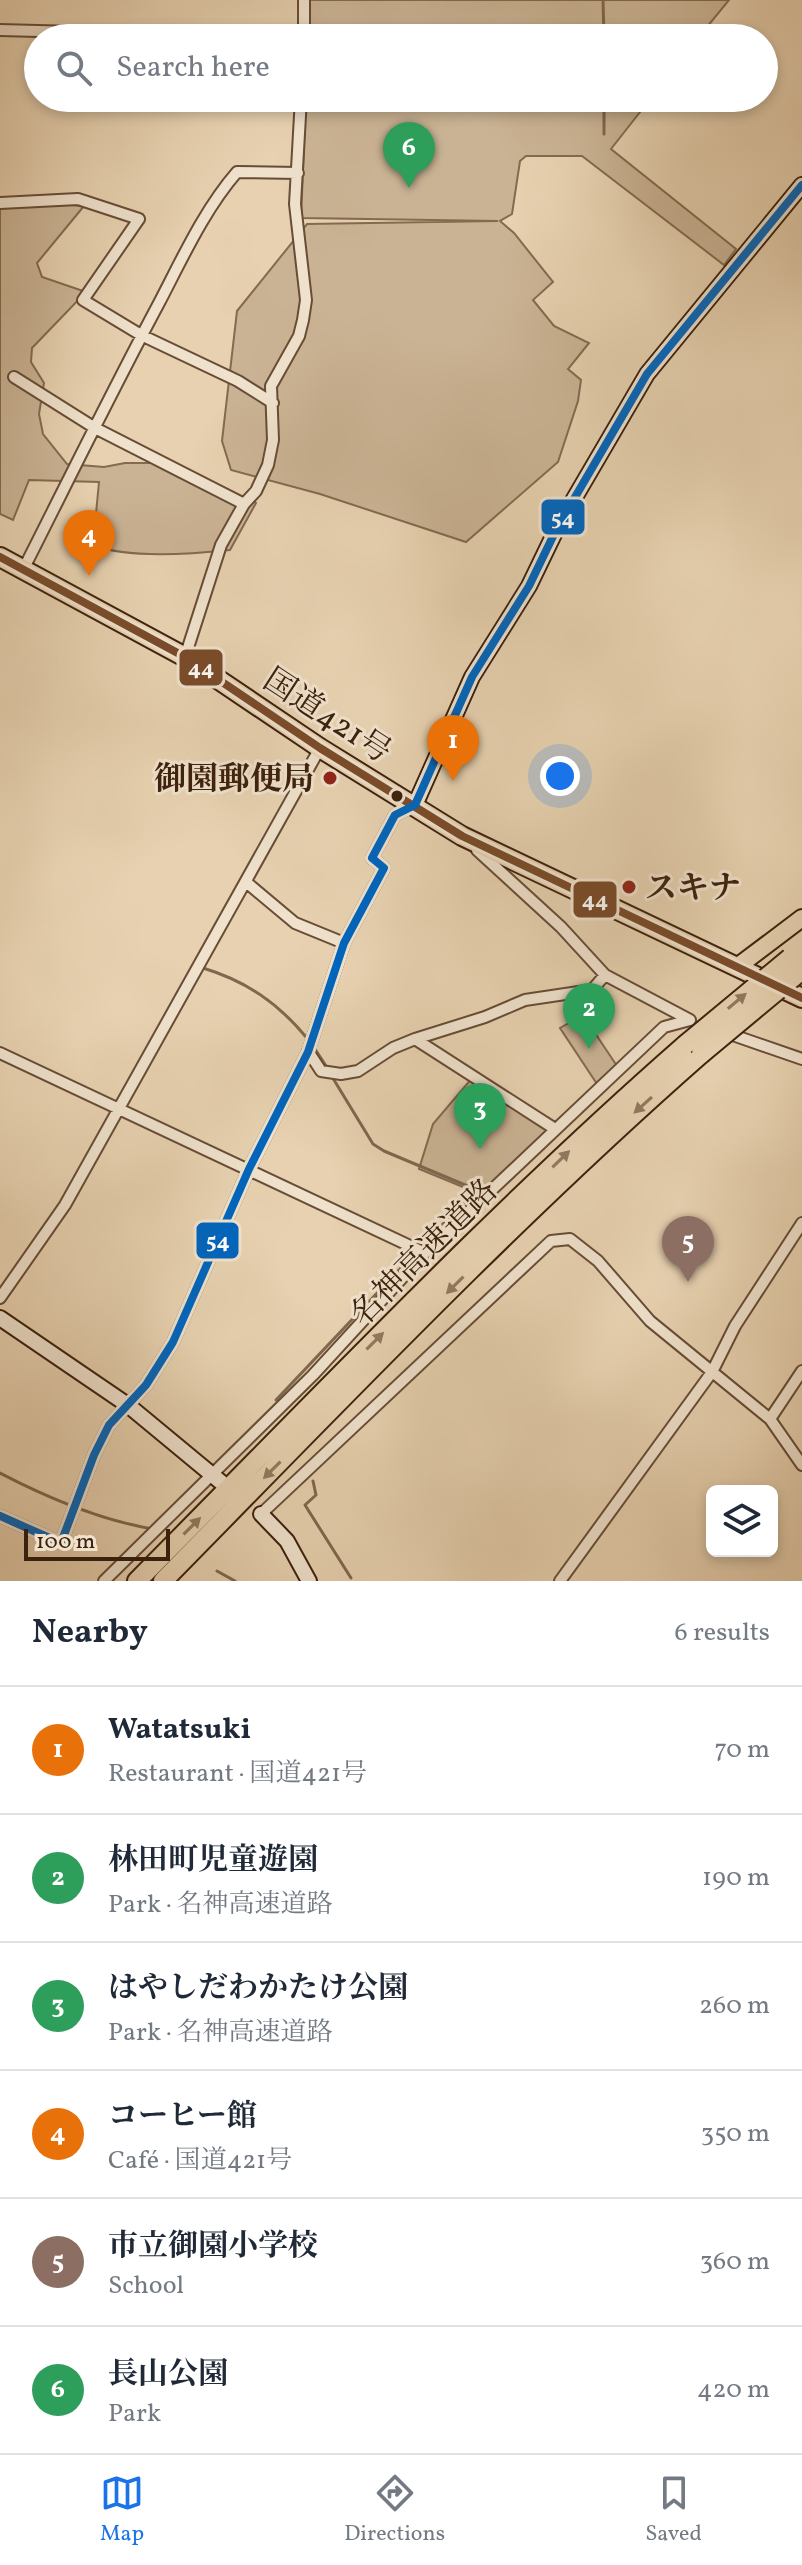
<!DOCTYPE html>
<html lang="en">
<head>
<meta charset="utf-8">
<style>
	:root { --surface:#fff; --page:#f2f2f3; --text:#1f2937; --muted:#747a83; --line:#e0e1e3; --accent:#1a73e8 }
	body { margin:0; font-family:Vollkorn,"Noto Serif JP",serif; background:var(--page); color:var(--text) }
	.controls { position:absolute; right:24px; bottom:24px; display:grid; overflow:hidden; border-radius:12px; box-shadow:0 4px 12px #0003 }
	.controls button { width:72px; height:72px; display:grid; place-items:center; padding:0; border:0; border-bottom:2px solid var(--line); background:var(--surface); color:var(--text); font:40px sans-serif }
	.scale { position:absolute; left:24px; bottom:20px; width:146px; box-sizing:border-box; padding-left:8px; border:4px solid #3c210d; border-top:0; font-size:22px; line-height:28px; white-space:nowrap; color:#3c210d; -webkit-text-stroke:6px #efe1cc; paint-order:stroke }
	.you { position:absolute; left:560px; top:776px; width:28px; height:28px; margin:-20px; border:6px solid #fff; border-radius:50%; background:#1a73e8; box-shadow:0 0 0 12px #1a73e833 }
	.badge { display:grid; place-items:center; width:52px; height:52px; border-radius:50%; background:var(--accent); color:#fff; font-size:26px; font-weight:700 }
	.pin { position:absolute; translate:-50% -66px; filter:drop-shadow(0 2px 4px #0008) }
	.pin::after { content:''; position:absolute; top:42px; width:28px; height:24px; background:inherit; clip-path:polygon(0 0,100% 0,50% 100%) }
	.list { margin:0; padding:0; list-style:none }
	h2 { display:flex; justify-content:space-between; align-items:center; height:104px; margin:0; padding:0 32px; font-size:34px }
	h2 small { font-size:26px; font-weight:400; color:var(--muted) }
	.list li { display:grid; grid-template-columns:52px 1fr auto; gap:24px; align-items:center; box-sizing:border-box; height:128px; padding:0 32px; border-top:2px solid var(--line) }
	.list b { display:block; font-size:30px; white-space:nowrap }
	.list p { margin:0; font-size:26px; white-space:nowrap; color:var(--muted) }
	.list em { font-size:26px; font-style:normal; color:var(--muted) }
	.icon { flex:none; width:44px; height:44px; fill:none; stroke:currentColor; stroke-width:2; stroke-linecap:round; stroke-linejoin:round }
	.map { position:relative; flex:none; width:802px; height:1581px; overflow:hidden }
	.search { position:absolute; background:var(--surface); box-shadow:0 4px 12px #0003; left:24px; right:24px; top:24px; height:88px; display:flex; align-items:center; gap:20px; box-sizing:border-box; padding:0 28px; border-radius:44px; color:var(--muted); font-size:30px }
	.sheet { height:872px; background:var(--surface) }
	nav { display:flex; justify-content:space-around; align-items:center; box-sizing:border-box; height:112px; border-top:2px solid var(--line); background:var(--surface); font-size:22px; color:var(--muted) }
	nav a { display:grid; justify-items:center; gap:4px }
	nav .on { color:var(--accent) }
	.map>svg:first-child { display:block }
	.green { fill:#cab394; stroke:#836a50; stroke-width:2 }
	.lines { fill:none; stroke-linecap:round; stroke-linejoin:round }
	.stream { stroke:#80674e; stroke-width:3 }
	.street-casing { stroke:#674d36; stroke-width:14 }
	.secondary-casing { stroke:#3c210d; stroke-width:18 }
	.primary-casing { stroke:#3c210d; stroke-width:20 }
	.highway-casing { stroke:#3c210d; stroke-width:22 }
	.street { stroke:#efe1cc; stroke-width:10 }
	.secondary { stroke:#efe1cc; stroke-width:14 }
	.primary { stroke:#e7d1b0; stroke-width:16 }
	.highway { stroke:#e7d1b0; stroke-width:18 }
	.highway-bridge-casing { stroke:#3c210d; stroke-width:22; stroke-linecap:butt }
	.highway-bridge { stroke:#e7d1b0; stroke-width:18 }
	.bus-1-casing { stroke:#efe1cc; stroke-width:14 }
	.bus-2-casing { stroke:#efe1cc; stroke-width:14 }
	.bus-1 { stroke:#7a4b2a; stroke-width:8 }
	.bus-2 { stroke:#0065bd; stroke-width:8 }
	.oneway { fill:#92795e }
	.poi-dot { fill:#8f2418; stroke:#efe1cc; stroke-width:3 }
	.bus-dot { fill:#3c210d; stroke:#efe1cc; stroke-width:3 }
	.labels { text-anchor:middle; stroke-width:6; stroke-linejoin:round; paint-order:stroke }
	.street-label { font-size:32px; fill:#3c210d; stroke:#efe1cc }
	.poi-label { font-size:32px; font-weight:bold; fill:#3c210d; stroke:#efe1cc; text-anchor:end }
	.line-badge { stroke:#efe1cc; stroke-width:3 }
	.badge-label { font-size:22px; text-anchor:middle; font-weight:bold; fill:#fff }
</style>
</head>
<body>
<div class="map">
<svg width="802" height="1581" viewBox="0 0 802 1581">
	<rect width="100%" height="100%" fill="#e7d1b0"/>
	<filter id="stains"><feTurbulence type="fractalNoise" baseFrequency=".0025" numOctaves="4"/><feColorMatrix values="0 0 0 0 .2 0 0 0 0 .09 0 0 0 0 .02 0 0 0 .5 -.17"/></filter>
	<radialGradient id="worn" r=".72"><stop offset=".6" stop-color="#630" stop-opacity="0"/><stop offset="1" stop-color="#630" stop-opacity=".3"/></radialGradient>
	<path class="green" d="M309,0H729L698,38H308Z
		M306,98H651L611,149L736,249L724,265L582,156H526L520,161L512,214L500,221L514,233L553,282L533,300L554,326L589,343L568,369L581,380L578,401L558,462L466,542L320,494L231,470L222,441L237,311L307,224L498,221L301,218Z
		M37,202L84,206L37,263L42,277L86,292L32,348L31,362L44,383L39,414L43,434L67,464L104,467L125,463H174L256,503L230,550C192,554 128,559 93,545L99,482L29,480L13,520L0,514V209Z
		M583,1015L619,1069L599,1087L560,1028Z
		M472,1078L555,1129L485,1196L419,1169L433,1124Z"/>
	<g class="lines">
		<path class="stream" d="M603,0L604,38
			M604,98V134
			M203,968C246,981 278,1003 306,1037
			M313,1046L328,1069
			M334,1080L373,1144L384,1151L477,1190L422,1245
			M276,1400L415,1253
			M0,1473C48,1498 100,1520 153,1529
			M313,1481L316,1495L305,1505L351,1578
			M217,1571L235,1581"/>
		<g class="street-casing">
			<path id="street" d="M0,30L304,38
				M304,38V0
				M0,203L78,199L139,219L83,300L141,335L238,381L273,403
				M14,377L95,428L244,504
				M23,570C68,481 112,391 159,303C182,259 204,210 237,172L298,173
				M185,657L221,545L244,504L256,491L268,465L273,440L271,386L299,336L303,320L306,300L295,204L301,98
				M477,850L561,927L605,975L690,1020
				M246,882L295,923L344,943
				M724,1032L802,1059
				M415,1039L555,1129
				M308,1051L321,1071L341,1074L358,1071L393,1048L415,1039L485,1017L525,1000L592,990L605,975
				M0,1053L425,1253
				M0,1298L65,1205L320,748
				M770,1419L802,1465
				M261,1514L551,1241L570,1239L598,1261L650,1321L770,1419L802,1371
				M0,1516L61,1543L94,1455L109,1425L146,1385L173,1342L249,1169L308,1052L344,943L384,868L372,858L395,815L413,806
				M104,1581L313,1375L425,1253L664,1027L690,1020
				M560,1581L712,1372L735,1326L802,1223"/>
		</g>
		<g class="secondary-casing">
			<path id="secondary" d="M415,805L472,677L529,586L557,528L647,374L802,185
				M0,1318L129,1406L222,1483
				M261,1514L287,1541L309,1581"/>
		</g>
		<g class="primary-casing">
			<path id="primary" d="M737,967L802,918"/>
		</g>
		<g class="highway-casing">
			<path id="highway" d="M0,557L185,657L320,748L462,836L802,998
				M137,1581C317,1400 493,1213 685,1045
				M163,1581C339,1402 512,1220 701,1054"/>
		</g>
		<use href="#street" class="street"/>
		<use href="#secondary" class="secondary"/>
		<use href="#primary" class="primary"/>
		<use href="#highway" class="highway"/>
		<g class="highway-bridge-casing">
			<path id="highway-bridge" d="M685,1045L790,958
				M701,1054L802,970"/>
		</g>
		<use href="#highway-bridge" class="highway-bridge"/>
		<g class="bus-1-casing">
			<path id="bus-1" d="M0,557L185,657L320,748L462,836L802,998"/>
		</g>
		<g class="bus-2-casing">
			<path id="bus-2" d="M0,1516L61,1543L94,1455L109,1425L146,1385L173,1342L249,1169L308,1052L344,943L384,868L372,858L395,815L415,805L472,677L529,586L557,528L647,374L802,185"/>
		</g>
		<use href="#bus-1" class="bus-1"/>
		<use href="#bus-2" class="bus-2"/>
	</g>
	<defs><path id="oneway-solid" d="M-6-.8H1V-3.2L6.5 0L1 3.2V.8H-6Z" transform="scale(2)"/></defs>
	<g class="oneway">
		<use href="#oneway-solid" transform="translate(737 1001) rotate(-40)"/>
		<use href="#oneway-solid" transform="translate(643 1105) rotate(138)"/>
		<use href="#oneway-solid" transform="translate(561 1159) rotate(-44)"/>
		<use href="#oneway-solid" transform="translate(455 1285) rotate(135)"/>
		<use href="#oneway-solid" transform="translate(375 1341) rotate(-45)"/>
		<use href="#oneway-solid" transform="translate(272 1470) rotate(135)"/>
		<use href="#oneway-solid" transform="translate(192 1526) rotate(-45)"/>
	</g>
	<g class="poi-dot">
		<circle cx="330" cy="778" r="8"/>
		<circle cx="629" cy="887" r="8"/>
	</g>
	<circle class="bus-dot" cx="397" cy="796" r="7"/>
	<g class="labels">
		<g class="street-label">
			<text transform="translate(328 715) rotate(33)" y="11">国道421号</text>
			<text transform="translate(423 1252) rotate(-45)" y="11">名神高速道路</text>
		</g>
		<g class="poi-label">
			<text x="314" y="789">御園郵便局</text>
			<text x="645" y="898" text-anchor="start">スキナ</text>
		</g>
	</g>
	<g class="line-badge">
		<rect x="540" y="498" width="46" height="38" rx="8" fill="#0065bd"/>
		<rect x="178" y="648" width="46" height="39" rx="8" fill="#7a4b2a"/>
		<rect x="572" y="880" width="46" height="39" rx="8" fill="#7a4b2a"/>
		<rect x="195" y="1221" width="45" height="39" rx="8" fill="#0065bd"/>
	</g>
	<g class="badge-label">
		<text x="563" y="525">54</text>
		<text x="201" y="675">44</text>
		<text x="595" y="907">44</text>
		<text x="218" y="1248">54</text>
	</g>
	<rect width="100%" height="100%" filter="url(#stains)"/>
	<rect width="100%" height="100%" fill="url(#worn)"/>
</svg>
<div class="controls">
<button><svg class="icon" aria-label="layers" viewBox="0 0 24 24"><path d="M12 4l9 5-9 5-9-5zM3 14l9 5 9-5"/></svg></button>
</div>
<div class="scale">100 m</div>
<div class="you"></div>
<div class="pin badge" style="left:453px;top:781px;background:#e8710a">1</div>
<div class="pin badge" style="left:589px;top:1049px;background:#2e9e5b">2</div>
<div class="pin badge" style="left:480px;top:1149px;background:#2e9e5b">3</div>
<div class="pin badge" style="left:89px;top:576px;background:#e8710a">4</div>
<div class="pin badge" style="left:688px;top:1282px;background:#8d6e63">5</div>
<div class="pin badge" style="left:409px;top:188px;background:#2e9e5b">6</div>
<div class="search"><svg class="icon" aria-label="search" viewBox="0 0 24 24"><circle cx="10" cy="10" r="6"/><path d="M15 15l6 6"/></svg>Search here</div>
</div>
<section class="sheet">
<h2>Nearby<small>6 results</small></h2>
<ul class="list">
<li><span class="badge" style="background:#e8710a">1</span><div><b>Watatsuki</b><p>Restaurant · 国道421号</p></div><em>70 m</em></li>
<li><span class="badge" style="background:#2e9e5b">2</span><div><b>林田町児童遊園</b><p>Park · 名神高速道路</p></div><em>190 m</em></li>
<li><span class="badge" style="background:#2e9e5b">3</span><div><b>はやしだわかたけ公園</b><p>Park · 名神高速道路</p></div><em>260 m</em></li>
<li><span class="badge" style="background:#e8710a">4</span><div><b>コーヒー館</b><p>Café · 国道421号</p></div><em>350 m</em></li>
<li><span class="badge" style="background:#8d6e63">5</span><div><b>市立御園小学校</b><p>School</p></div><em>360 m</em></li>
<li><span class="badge" style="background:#2e9e5b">6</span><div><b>長山公園</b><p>Park</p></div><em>420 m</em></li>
</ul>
</section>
<nav>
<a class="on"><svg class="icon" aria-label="map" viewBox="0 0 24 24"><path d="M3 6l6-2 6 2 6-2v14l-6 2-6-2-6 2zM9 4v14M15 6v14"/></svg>Map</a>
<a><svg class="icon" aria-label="directions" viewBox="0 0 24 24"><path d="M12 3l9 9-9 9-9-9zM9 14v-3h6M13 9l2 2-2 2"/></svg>Directions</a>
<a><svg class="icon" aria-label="saved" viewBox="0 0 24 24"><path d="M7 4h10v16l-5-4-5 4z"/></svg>Saved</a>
</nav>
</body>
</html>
